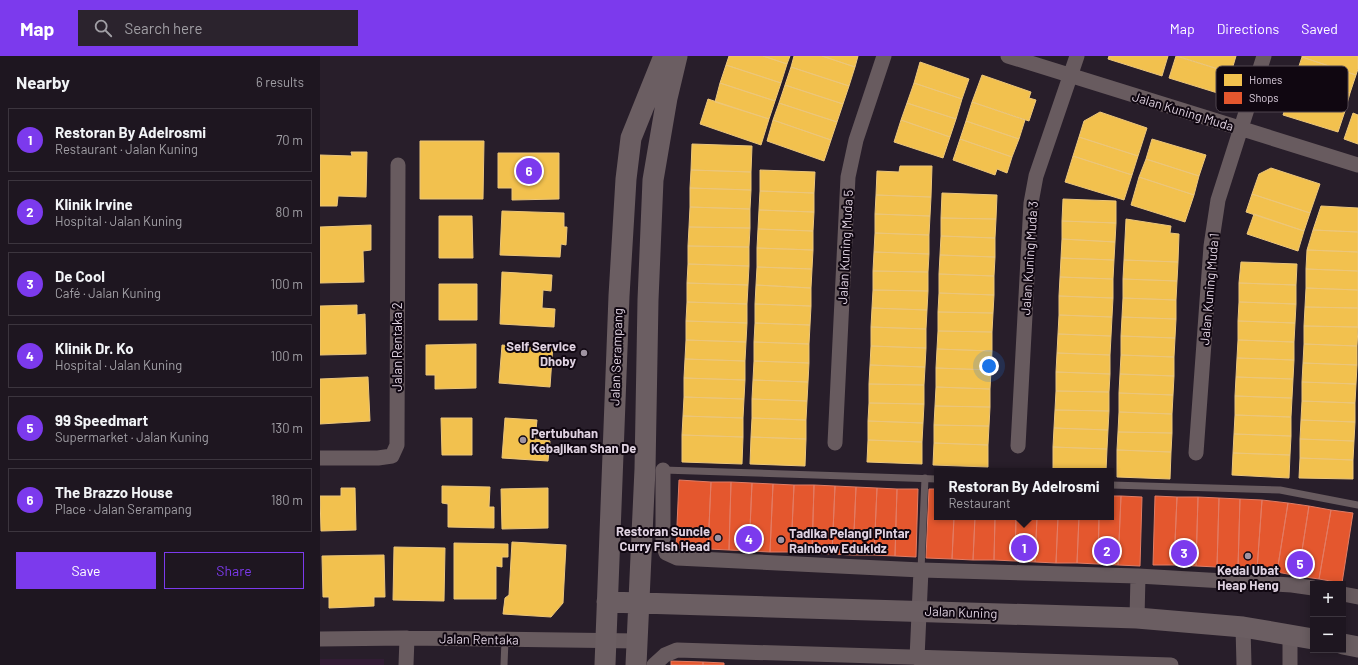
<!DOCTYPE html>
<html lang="en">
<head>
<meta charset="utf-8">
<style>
	:root { --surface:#1e1620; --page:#2b232d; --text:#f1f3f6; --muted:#a19fa5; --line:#3c353e; --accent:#7c3aed }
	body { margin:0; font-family:Barlow,sans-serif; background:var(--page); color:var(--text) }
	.controls { position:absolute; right:12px; bottom:12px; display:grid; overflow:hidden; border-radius:0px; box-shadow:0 2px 10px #0003 }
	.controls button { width:36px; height:36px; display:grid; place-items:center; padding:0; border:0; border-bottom:1px solid var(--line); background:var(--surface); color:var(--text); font:20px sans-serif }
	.you { position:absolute; left:669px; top:310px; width:14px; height:14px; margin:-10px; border:3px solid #fff; border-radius:50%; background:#1a73e8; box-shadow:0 0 0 6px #1a73e833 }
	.badge { display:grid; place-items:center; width:26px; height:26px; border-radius:50%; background:var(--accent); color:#fff; font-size:13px; font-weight:700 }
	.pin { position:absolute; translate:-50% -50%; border:2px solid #fff; box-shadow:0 1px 4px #0006 }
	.popup { position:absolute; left:614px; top:412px; width:180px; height:52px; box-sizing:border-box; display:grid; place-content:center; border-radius:0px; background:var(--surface); filter:drop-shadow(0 1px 3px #0005); font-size:13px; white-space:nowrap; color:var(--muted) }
	.popup b { font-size:15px; color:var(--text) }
	.popup::after { content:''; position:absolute; left:50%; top:100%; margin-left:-8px; border:8px solid transparent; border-top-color:var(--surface) }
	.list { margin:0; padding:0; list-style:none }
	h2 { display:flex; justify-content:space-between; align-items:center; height:52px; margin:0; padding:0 16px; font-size:17px }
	h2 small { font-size:13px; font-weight:400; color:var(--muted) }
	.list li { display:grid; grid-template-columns:26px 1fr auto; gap:12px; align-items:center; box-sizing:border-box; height:64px; margin:0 8px 8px; padding:0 8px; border:1px solid var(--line); border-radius:0px }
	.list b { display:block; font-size:15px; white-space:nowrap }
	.list p { margin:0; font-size:13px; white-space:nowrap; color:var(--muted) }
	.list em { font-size:13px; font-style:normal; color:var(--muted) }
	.actions { display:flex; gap:8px; padding:12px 16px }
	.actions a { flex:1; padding:9px 0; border:1px solid var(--accent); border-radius:0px; text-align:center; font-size:14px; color:var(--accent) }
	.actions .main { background:var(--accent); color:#fff }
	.icon { flex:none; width:22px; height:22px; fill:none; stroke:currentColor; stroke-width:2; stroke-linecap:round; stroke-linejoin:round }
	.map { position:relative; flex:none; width:1038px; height:609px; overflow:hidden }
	header { display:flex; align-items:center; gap:24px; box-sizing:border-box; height:56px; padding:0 20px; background:var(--accent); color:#fff }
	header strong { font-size:19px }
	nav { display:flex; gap:22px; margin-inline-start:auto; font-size:14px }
	.search { width:280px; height:36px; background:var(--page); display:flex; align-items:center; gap:10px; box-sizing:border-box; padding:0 14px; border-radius:0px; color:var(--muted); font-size:15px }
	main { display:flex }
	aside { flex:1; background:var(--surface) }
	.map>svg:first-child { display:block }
	.built { fill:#321c35 }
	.homes { fill:#f2c14e; stroke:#ecc67a }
	.shops { fill:#e4572e; stroke:#e27c64 }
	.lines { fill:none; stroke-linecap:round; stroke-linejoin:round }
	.lane { stroke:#685b5f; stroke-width:7 }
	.street { stroke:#685b5f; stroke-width:15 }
	.secondary { stroke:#6b5e62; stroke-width:21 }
	.poi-dot { fill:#9f93a1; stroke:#100711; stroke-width:1.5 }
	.labels { text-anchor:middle; stroke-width:4; stroke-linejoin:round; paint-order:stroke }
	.street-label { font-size:13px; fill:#dfd2e1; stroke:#100711 }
	.poi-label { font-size:13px; font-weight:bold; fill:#dfd2e1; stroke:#100711; text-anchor:end }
	.key { fill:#100711; stroke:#4e444f; stroke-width:1 }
	.key-label { font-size:11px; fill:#dfd2e1 }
</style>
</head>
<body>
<header>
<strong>Map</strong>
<div class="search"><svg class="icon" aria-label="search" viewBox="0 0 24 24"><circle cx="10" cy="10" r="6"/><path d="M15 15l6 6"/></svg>Search here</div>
<nav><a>Map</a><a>Directions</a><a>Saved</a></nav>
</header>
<main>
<aside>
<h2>Nearby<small>6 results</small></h2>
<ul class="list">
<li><span class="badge">1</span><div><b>Restoran By Adelrosmi</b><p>Restaurant · Jalan Kuning</p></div><em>70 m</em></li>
<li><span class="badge">2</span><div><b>Klinik Irvine</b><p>Hospital · Jalan Kuning</p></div><em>80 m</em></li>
<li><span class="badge">3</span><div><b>De Cool</b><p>Café · Jalan Kuning</p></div><em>100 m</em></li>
<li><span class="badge">4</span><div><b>Klinik Dr. Ko</b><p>Hospital · Jalan Kuning</p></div><em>100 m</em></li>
<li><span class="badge">5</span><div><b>99 Speedmart</b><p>Supermarket · Jalan Kuning</p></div><em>130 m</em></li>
<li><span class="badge">6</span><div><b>The Brazzo House</b><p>Place · Jalan Serampang</p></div><em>180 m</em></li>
</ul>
<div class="actions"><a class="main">Save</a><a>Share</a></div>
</aside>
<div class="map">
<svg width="1038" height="609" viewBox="0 0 1038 609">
	<rect width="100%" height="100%" fill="#281e2a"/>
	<path class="built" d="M0,603H64V609H0Z"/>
	<path class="homes" d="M409,0H443L467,8L461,27L406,9Z
		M443,0H470L467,8Z
		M474,0H502L535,11L529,30L471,11Z
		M502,0H538L535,11Z
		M789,0H848L842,20L788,3Z
		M856,0L911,17L904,39L849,22Z
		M857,0H916L911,17Z
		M982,0H1038V13L1036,19L982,1Z
		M982,1L1036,19L1030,37L976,19Z
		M600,6L649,23L642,43L594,27Z
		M406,9L461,27L455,45L400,27Z
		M471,11L529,30L523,48L465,29Z
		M662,19L711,36L709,42L716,44L709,65L652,46Z
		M976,19L1030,37L1025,55L970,37Z
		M400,27L455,45L449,63L395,46Z
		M594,27L642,43L636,63L587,47Z
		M465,29L523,48L517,66L459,47Z
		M970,37L1025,55L1018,76L963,59Z
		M388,43L449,63L441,89L380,68Z
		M652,46L705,64L699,83L646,65Z
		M459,47L517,66L511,84L453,64Z
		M587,47L636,63L630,81L581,64Z
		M780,56L827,72L818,100L759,81L764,65Z
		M1033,57L1038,59V88L1024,83Z
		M453,64L511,84L504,105L447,85Z
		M581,64L630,81L623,102L574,86Z
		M646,65L699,83L692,101L640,83Z
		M759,81L818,100L812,119L753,100Z
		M640,83L692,101L687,117L677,113L675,119L633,104Z
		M832,83L886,99L879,120L826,103Z
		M100,85H164L163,143H100Z
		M372,88L432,90L431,116L371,114Z
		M31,96H47L46,141L18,140L17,150H0V99L32,100Z
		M178,97H239V143L192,144V132H178Z
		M753,100L812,119L804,144L745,126Z
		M826,103L879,120L874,139L819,121Z
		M580,110H612L611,141L556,139L557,115L579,116Z
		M951,112L1000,128L990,157L932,138L939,118Z
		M371,114L431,116V134L370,132Z
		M440,114L495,116L494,137L440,135Z
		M819,121L874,139L865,166L811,149Z
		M370,132L431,134L430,153L370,151Z
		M440,135L494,137V156L439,154Z
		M622,137L677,139L676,163L621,162Z
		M932,138L990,157L984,175L926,156Z
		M556,139L611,141L610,160L555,158Z
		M743,143L796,145V167L742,165Z
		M1001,150L1038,152V176L993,174Z
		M370,151L430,153V172L369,171Z
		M439,154L494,156L493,175L438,173Z
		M182,155L244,157V171H247L246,189L241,188L240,201L180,199Z
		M555,158L610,160L609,179L555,177Z
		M934,158L984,175L978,195L927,178Z
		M119,160H152L153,202H119Z
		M621,162L676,163L675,182L621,180Z
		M806,163L851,170L850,177L859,178L858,206L804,204Z
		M742,165L796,167L795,186L742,183Z
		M51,169V194L43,195L44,226L0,227V171Z
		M369,171L430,172L429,191L368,190Z
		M438,173L493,175V194L437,192Z
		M993,174L1038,176V196L987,194Z
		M555,177L609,179V198L554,196Z
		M621,180L675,182V201L620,199Z
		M742,183L795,186L794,204L741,202Z
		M368,190L429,191V210L368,208Z
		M437,192L493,194L492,213L437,211Z
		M987,194L1038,196V215L986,213Z
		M554,196L609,198L608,216L553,215Z
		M620,199L675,201L674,220L619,218Z
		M741,202L794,204L793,223L740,221Z
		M804,204L858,206L857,225L803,223Z
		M921,206L977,208L976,229L919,227Z
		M368,208L429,210L428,229L367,227Z
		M437,211L492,213L491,232L436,229Z
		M986,213L1038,215V234L986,232Z
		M553,215L608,216V235L553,234Z
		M182,216L232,219L231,235L223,234L222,252L235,253L234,271L180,268Z
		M619,218L674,220V239L619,237Z
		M740,221L793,223V242L739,240Z
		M803,223L857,225L856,244L803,242Z
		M367,227L428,229L427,248L367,246Z
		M919,227L976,229V248L919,246Z
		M119,228H157V264H119Z
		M436,229L491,232V250L435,248Z
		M986,232L1038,234V252L985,251Z
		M553,234L608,235L607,254L552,252Z
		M619,237L674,239L673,257L618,256Z
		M739,240L793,242L792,261L739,259Z
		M803,242L856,244V263L802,261Z
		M367,246L427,248V267L366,265Z
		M919,246L976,248L975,267L918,265Z
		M435,248L491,250L490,269L435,267Z
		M37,249V259L45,258L46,298L0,299V250Z
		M985,251L1038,252V271L984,270Z
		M552,252L607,254L606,273L551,271Z
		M618,256L673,257L672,276L618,275Z
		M739,259L792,261L791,280L738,278Z
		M802,261L856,263L855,282L801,280Z
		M366,265L427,267L426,286L366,284Z
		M918,265L975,267L974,286L918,284Z
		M435,267L490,269L489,288L434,286Z
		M984,270L1038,271L1037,290L984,288Z
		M551,271L606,273V292L551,290Z
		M618,275L672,276V295L617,293Z
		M738,278L791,280L790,299L737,297Z
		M801,280L855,282L854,301L801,299Z
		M366,284L426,286L425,305L365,303Z
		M918,284L974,286V304L917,302Z
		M434,286L489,288V307L434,305Z
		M156,288V332L115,333V319H106V289Z
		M219,288H233L230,331L179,327L182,289L218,292Z
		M984,288L1037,290V309L983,307Z
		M551,290L606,292L605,311L550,309Z
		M617,293L672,295L671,314L616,312Z
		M737,297L790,299V318L736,316Z
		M801,299L854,301V320L800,318Z
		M917,302L974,304L973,323L916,321Z
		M365,303L425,305V324L364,322Z
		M434,305L489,307L488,326L433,324Z
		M983,307L1037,309L1036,328L982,326Z
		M550,309L605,311L604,329L549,328Z
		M616,312L671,314L670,333L616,331Z
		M736,316L790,318L789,336L736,335Z
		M800,318L854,320L853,339L799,337Z
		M48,321L50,365L0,368V323Z
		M916,321L973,323L972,342L915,340Z
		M364,322L425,324L424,343L364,341Z
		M433,324L488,326L487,345L432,343Z
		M982,326L1036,328L1035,347L982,345Z
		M549,328L604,329V348L549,347Z
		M616,331L670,333V351L615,350Z
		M736,335L789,336V355L735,354Z
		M799,337L853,339L852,358L799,356Z
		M915,340L972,342L971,361L915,359Z
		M364,341L424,343L423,362L363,360Z
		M432,343L487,345L486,364L432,362Z
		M982,345L1035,347V366L981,364Z
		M549,347L604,348L603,367L548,365Z
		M615,350L670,351L669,370L614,369Z
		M735,354L789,355L788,374L734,372Z
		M799,356L852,358V377L798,376Z
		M915,359L971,361V380L914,378Z
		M363,360L423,362V381L362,379Z
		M121,362H152V399H122Z
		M185,362L217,364L215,383L230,385L228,405L182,402Z
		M432,362L486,364V383L431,381Z
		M981,364L1035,366L1034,385L980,383Z
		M548,365L603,367L602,386L548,384Z
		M614,369L669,370L668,389L614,387Z
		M734,372L788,374L787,393L733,391Z
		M798,376L852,377L851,396L797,394Z
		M914,378L971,380L970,399L913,397Z
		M362,379L423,381L422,408L362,406Z
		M431,381L486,383L485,410L430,408Z
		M980,383L1034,385L1033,404L980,402Z
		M548,384L602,386V408L547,406Z
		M614,387L668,389V411L613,409Z
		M733,391L787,393L786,415H733Z
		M797,394L851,396L850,423L797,421Z
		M913,397L970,399L969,422L912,419Z
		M980,402L1033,404V423L979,422Z
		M122,430L170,431L169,451H174V472L128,471V448L122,447Z
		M21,432H35L36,474L1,475L0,440H21Z
		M228,432V472L182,473L181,433Z
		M192,486L246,489L243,547L231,561L183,558L185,542L189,539Z
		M134,487L188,488V501H182V511L176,510V543H134Z
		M74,491L125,492L124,545L73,544Z
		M64,499L65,541H54V550L9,552V541H3L2,500Z"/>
	<path class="shops" d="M359,424L391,426L388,493L356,492Z
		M391,426H411L409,494L388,493Z
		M411,426L432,427L429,495L409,494Z
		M432,427L453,428L450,496L429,495Z
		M453,428L474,429L471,496H450Z
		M474,429H494L492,497L471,496Z
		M494,429L515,430L512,498L492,497Z
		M515,430L536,431L533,499L512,498Z
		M536,431L557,432L554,499H533Z
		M557,432L577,433L575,500L554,499Z
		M577,433H598L596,501L575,500Z
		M609,433H617V461H634L632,503L606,502Z
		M791,440H801L798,509L778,508L779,461H791Z
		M801,440L822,441L820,510L798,509Z
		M835,440L857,441L854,509H833Z
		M857,441H878L876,510L854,509Z
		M878,441L899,442L897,511L876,510Z
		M899,442L920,443L918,512L897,511Z
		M920,443L942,444L937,514L918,512Z
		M942,444L968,447L957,516L937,514Z
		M968,447L989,450L978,520L957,516Z
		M989,450L1011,454L999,523L978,520Z
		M1011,454L1033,457L1022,527L999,523Z
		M634,461H655L653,504L632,503Z
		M655,461H675L674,504H653Z
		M675,461H696L695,505L674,504Z
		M696,461H717L715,506L695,505Z
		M717,461H738L736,507L715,506Z
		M738,461H759L757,507H736Z
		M759,461H779L778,508L757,507Z
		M351,605L383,606V609H351Z
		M383,606L404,607V609H383Z"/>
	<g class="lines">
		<path class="lane" d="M343,414L617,423
			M791,429L960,434L1038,449
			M601,514L605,422
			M184,609L185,584"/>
		<path class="street" d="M688,0L1038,109
			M515,387L528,121L536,84L564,0
			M698,390L711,147L716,120L757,0
			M876,397L891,190L898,144L944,0
			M0,402H58L72,400L77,389L78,109
			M343,414V488L346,497L357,502L601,514L818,520L972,529L993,532
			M1023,538L1038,541
			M817,562L818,520
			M923,571L924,609
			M970,579V609
			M0,583L87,582L318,585
			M597,602L601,514
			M86,609L87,582
			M334,609L345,599L357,594L851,609"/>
		<path class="secondary" d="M287,546L817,562L923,571L993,583
			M1023,588L1038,591
			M285,609L299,240L306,123L311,82L344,0
			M316,609L325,413L328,244L333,124L347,42L357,0"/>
	</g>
	<g class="poi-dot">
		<circle cx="264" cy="297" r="4"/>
		<circle cx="203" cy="384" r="4"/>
		<circle cx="398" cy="482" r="4"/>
		<circle cx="461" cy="484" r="4"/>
		<circle cx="928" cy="500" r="4"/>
	</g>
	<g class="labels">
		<g class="street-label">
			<text transform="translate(863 55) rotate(17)" y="5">Jalan Kuning Muda</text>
			<text transform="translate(525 191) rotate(-87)" y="5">Jalan Kuning Muda 5</text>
			<text transform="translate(709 202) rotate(-86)" y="5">Jalan Kuning Muda 3</text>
			<text transform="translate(889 233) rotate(-85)" y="5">Jalan Kuning Muda 1</text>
			<text transform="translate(77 291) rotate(-90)" y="5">Jalan Rentaka 2</text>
			<text transform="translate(296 301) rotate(-88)" y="5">Jalan Serampang</text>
			<text transform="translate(641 556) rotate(2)" y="5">Jalan Kuning</text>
			<text transform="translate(159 583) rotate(1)" y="5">Jalan Rentaka</text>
		</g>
		<g class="poi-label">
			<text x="256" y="295">Self Service<tspan x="256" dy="15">Dhoby</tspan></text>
			<text x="211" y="382" text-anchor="start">Pertubuhan<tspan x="211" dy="15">Kebajikan Shan De</tspan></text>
			<text x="390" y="480">Restoran Suncle<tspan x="390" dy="15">Curry Fish Head</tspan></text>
			<text x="469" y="482" text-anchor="start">Tadika Pelangi Pintar<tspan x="469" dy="15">Rainbow Edukidz</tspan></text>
			<text x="928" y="519" text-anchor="middle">Kedai Ubat<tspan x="928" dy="15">Heap Heng</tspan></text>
		</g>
	</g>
	<rect x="896" y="10" width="132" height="46" rx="6" class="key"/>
	<rect x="904" y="18" width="18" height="12" fill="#f2c14e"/>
	<rect x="904" y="36" width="18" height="12" fill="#e4572e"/>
	<g class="key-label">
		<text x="929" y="28">Homes</text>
		<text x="929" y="46">Shops</text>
	</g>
</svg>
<div class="controls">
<button>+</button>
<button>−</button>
</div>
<div class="you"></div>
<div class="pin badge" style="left:704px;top:492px">1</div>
<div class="popup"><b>Restoran By Adelrosmi</b>Restaurant</div>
<div class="pin badge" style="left:787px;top:495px">2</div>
<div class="pin badge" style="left:864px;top:497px">3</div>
<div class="pin badge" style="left:429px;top:483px">4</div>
<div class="pin badge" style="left:980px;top:508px">5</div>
<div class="pin badge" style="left:209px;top:115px">6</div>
</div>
</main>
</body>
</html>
